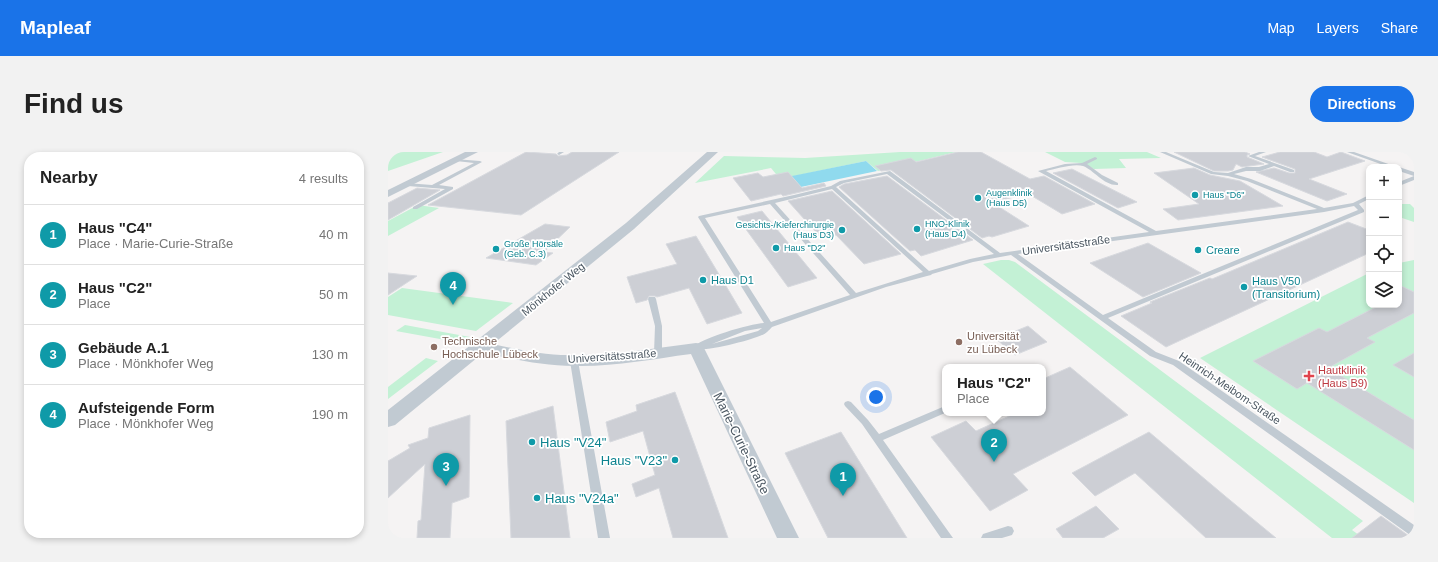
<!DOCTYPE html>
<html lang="en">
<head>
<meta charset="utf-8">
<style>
	:root { --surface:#fff; --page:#f2f2f2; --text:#222; --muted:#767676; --line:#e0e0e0; --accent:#1a73e8 }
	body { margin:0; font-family:Helvetica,sans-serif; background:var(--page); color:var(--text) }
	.controls { position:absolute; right:12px; top:12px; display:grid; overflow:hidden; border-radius:8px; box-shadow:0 2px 6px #0003 }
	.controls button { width:36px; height:36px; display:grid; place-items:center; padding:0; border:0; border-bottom:1px solid var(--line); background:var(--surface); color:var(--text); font:20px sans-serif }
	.you { position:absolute; left:488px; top:245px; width:14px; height:14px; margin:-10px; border:3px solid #fff; border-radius:50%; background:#1a73e8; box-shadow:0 0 0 6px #1a73e833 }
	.badge { display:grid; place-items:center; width:26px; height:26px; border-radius:50%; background:var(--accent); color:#fff; font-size:13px; font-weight:700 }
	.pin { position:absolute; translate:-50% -33px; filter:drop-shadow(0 1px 2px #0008) }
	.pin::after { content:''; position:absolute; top:21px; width:14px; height:12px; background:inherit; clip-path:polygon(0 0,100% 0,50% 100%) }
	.popup { position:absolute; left:554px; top:212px; width:104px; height:52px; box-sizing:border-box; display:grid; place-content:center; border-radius:8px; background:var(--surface); filter:drop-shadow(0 1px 3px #0005); font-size:13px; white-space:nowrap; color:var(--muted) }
	.popup b { font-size:15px; color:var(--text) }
	.popup::after { content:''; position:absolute; left:50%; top:100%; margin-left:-8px; border:8px solid transparent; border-top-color:var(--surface) }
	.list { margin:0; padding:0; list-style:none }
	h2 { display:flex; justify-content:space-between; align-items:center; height:52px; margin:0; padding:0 16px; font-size:17px }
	h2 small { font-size:13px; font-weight:400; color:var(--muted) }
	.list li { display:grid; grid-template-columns:26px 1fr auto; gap:12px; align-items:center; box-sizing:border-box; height:60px; padding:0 16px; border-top:1px solid var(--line) }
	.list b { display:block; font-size:15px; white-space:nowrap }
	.list p { margin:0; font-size:13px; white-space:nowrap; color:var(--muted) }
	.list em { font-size:13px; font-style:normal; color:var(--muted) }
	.icon { flex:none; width:22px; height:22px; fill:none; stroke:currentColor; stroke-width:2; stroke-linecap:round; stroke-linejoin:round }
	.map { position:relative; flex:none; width:1026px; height:386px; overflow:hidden; border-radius:16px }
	header { display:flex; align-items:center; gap:24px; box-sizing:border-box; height:56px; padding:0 20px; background:var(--accent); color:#fff }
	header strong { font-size:19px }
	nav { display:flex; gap:22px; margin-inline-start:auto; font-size:14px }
	.intro { display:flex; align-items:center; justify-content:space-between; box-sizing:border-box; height:96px; padding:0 24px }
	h1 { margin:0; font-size:28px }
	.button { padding:10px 18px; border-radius:16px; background:var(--accent); color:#fff; font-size:14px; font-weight:700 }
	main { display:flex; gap:24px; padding:0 24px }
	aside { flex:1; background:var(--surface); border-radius:16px; box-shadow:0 2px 6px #0003 }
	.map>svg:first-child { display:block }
	.green { fill:#c3f1d5 }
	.water { fill:#90daee }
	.building { fill:#cdcfd5; stroke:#d7d9de }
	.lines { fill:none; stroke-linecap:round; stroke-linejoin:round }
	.service { fill:#c1cad2; fill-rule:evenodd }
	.minor { fill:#c1cad2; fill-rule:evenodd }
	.culture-dot { fill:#0f9aa8; stroke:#fff; stroke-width:1.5 }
	.education-dot { fill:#8d6e63; stroke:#fff; stroke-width:1.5 }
	.health-dot { fill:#e0444e; stroke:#fff; stroke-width:1.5 }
	.labels { text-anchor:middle; stroke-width:3.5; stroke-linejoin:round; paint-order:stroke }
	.far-culture-label { font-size:9px; fill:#0d838f; stroke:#fff; text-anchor:start }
	.street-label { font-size:11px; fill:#4a5661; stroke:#fff }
	.culture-label { font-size:11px; fill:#0d838f; stroke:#fff; text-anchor:start }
	.education-label { font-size:11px; fill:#785e54; stroke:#fff; text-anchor:start }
	.health-label { font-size:11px; fill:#be3a42; stroke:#fff; text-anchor:start }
	.near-culture-label { font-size:13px; fill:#0d838f; stroke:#fff; text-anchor:start }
	.near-street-label { font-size:13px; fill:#4a5661; stroke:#fff }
</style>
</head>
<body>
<header>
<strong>Mapleaf</strong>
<nav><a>Map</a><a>Layers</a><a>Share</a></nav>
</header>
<div class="intro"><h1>Find us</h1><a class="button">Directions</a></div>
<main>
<aside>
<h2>Nearby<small>4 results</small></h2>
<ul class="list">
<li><span class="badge" style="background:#0f9aa8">1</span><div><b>Haus &quot;C4&quot;</b><p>Place · Marie-Curie-Straße</p></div><em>40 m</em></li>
<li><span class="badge" style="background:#0f9aa8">2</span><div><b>Haus &quot;C2&quot;</b><p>Place</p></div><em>50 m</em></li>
<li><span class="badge" style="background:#0f9aa8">3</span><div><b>Gebäude A.1</b><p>Place · Mönkhofer Weg</p></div><em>130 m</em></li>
<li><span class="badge" style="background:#0f9aa8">4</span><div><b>Aufsteigende Form</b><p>Place · Mönkhofer Weg</p></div><em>190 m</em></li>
</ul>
</aside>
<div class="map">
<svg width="1026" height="386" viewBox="0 0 1026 386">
	<rect width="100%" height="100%" fill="#f5f3f3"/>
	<path class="green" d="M0,0H55L0,19Z
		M512,0H568L490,19L478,9L392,27L383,16L307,31L336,4L417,6Z
		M657,0H759L773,6L731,7L738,16L706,17L693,11L677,10Z
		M1014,52H1022L1026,56V70L1011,65V53Z
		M30,53L51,56L0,84V69Z
		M613,108H621L627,110L975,369L964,378L975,386H944L595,112Z
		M1026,108V351L812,206L981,121V153H1011V111Z
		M14,136L125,151L88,179L0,163V145Z
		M17,173L82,185L74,191L8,179Z
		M38,206L50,209L0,247V235Z"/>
	<path class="water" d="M478,9L489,19L408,36L399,25Z"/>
	<path class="building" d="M138,0L168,2L170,4L179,3L184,0H231L133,63L40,53Z
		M570,0H593L642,27L656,24L707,52L674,62L639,41L605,51L641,74L604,85L601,84L594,86L503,18L493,19L487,14L523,6L528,10Z
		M786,0H857L862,2L859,3V5L876,12L854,15L848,12L845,18L840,19H826Z
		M892,0H926L939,5L953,0L977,9L921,27L959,42L939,49L868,20L886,16L901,21H907V17L874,5Z
		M806,16L822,23L852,29L895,54L790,68L775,57L811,52L766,21Z
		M684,17L749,50L730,56L665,21Z
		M400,20L414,36L436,31L438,34L395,44L393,42L363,49L345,26L370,21L375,25Z
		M499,24L585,88L533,104L527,98L522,99L451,35L456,32Z
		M29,36L52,38L0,68V51Z
		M444,39L513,102L476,112L448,83L434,87L400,49Z
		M374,59L397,87L429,126L400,135L349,65Z
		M960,70L981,78V101L778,195L733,164L764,151L762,150L822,126L824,127Z
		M157,72L182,75L156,100L165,101L148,113L98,106Z
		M308,84L341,139L354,161L319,172L301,136L269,145L267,144H261L259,148L248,151L239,125L289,112L278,92Z
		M760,91L813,121L755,145L702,111Z
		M0,121L29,124L0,143Z
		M1011,133L1026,140V161L979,186L987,190L940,216L1026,268V298L919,231L909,237L865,209L931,176L939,180L992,153H1011Z
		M640,174L659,190L627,203L608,187Z
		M1026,201V225L1005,213Z
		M682,215L740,263L625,322L640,338L602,359L543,285L578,269L588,279L628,261H655V227Z
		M287,240L307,294L340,386H285L271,336L248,345L244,332L267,323L255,279L222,290L218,270L249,259L248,253Z
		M165,254L182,386H123L118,269Z
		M82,263L81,345L64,351L62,386H29L30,369L33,368L37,312L0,346V309L22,296L20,293L40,286L41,276Z
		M453,280L519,386H440L397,301Z
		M761,280L837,344L888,386H818L747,321L707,344L684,321Z
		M708,354L731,377L715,386H675L668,377Z
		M993,364L1021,384L1024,386H964Z"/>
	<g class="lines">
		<path class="service" d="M171,0H176L171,3L169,2Z
			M772,0H778L826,20L840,21L858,15H871L881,12L860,4L871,0H878L867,4L906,18V20H902L886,14L872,19H858L846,22L863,27L936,56L965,51L981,43V47L971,52L976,58V60L720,166L768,200L791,209L1026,373V384L1022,383L785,213L762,204L623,103L585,110L544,122L543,123L539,124L498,135L384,175C381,178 378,182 374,183C364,188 311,202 304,196C313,186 361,172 376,171L310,65L311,64L406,43L443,34L452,29L502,19L612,101L761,80L650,19L677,12L694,11L707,5L709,6V7L699,12L714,23L730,31V33C716,34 706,18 695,14C686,11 667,17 658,19L768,79L929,57L859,29L840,24L823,22ZM499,22L606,102L582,107L541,119L448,35L456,31ZM444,37L535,120L468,141L387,51ZM382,52L462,143L383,170L317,66ZM966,54L970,58L715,163L630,102L936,60ZM374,176L370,179L324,192L357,179Z
			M959,0H966L1009,15H1001Z
			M66,7L92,9L94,10L51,33L65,35V37L29,57H25V55L57,37L20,34L18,33V31L44,33L86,11L68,9H66Z
			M1011,15L1026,20V24L1011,19Z
			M1026,24V28L1011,34V30Z
			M261,145H267L268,147L274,174V201L270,204L266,201L267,174L260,147Z
			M186,206L190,209L222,386H210L182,209Z
			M460,249L463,250L480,268L491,282L557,254V261L495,288L565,386H553L474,272L457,254L456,252L457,250Z
			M620,374L624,375L626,379L624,383L614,386H593L595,382Z"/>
		<path class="minor" d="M77,0H90L0,45V38Z
			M319,0H330L246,77L105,192C132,198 159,204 187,203C227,203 268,196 308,191L314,192L411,386H389L303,202C264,207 225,215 186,214C155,214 125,207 95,201L7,273L0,275V258L238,71Z"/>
	</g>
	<g class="culture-dot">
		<circle cx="807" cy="43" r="4"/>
		<circle cx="590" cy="46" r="4"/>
		<circle cx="529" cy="77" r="4"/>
		<circle cx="454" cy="78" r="4"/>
		<circle cx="388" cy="96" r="4"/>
		<circle cx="108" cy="97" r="4"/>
		<circle cx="810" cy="98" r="4"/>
		<circle cx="315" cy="128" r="4"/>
		<circle cx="856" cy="135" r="4"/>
		<circle cx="144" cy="290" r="4"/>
		<circle cx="287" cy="308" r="4"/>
		<circle cx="149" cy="346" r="4"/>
	</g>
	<g class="education-dot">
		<circle cx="571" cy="190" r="4"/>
		<circle cx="46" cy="195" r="4"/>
	</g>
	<path class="health-dot" d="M919 218h4v4h4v4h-4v4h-4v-4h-4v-4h4z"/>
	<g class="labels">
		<g class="far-culture-label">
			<text x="598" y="44">Augenklinik<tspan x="598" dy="10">(Haus D5)</tspan></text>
			<text x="815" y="46">Haus "D6"</text>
			<text x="537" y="75">HNO-Klinik<tspan x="537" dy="10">(Haus D4)</tspan></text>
			<text x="446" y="76" text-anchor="end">Gesichts-/Kieferchirurgie<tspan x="446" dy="10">(Haus D3)</tspan></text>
			<text x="116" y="95">Große Hörsäle<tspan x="116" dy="10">(Geb. C.3)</tspan></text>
			<text x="396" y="99">Haus "D2"</text>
		</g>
		<g class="street-label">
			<text transform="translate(678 93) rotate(-8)" y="4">Universitätsstraße</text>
			<text transform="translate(165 137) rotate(-39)" y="4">Mönkhofer Weg</text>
			<text transform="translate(224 204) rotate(-4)" y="4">Universitätsstraße</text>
			<text transform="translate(842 236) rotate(34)" y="4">Heinrich-Meibom-Straße</text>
		</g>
		<g class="culture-label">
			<text x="818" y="102">Creare</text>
			<text x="323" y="132">Haus D1</text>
			<text x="864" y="133">Haus V50<tspan x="864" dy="13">(Transitorium)</tspan></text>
		</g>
		<g class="education-label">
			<text x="579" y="188">Universität<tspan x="579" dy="13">zu Lübeck</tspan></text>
			<text x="54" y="193">Technische<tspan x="54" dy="13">Hochschule Lübeck</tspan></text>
		</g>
		<g class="health-label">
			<text x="930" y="222">Hautklinik<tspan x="930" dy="13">(Haus B9)</tspan></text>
		</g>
		<g class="near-culture-label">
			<text x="152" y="295">Haus "V24"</text>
			<text x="279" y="313" text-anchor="end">Haus "V23"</text>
			<text x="157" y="351">Haus "V24a"</text>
		</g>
		<g class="near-street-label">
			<text transform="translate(354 291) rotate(64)" y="5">Marie-Curie-Straße</text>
		</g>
	</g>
</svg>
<div class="controls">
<button>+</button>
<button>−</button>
<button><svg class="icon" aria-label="locate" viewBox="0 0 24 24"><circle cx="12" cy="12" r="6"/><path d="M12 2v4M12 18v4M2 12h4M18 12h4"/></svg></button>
<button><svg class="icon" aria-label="layers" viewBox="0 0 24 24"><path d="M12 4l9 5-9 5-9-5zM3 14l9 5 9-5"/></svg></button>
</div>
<div class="you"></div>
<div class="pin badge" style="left:455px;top:344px;background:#0f9aa8">1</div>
<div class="pin badge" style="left:606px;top:310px;background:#0f9aa8">2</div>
<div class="popup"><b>Haus &quot;C2&quot;</b>Place</div>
<div class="pin badge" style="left:58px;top:334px;background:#0f9aa8">3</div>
<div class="pin badge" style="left:65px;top:153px;background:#0f9aa8">4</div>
</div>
</main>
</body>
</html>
